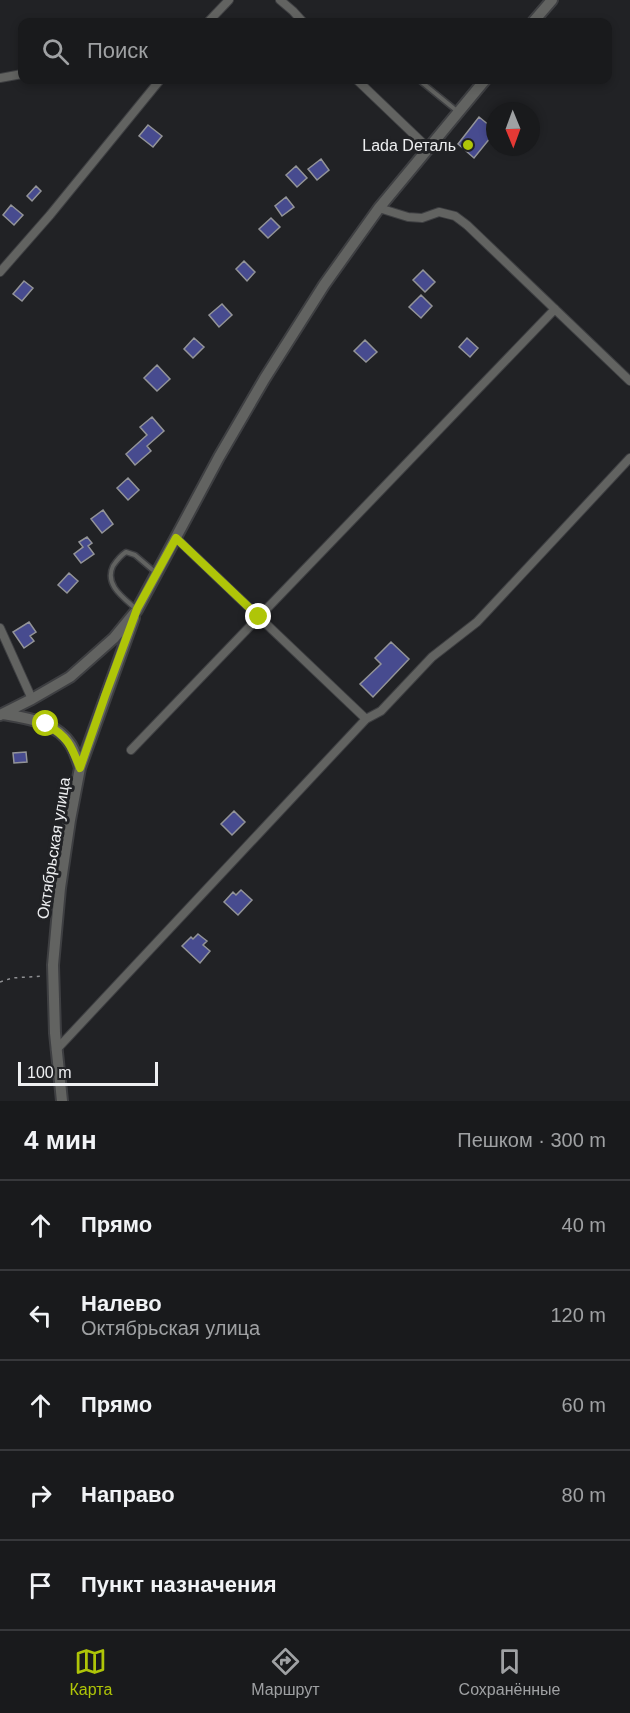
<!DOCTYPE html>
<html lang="ru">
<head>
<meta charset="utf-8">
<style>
	:root { --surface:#191a1c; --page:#222325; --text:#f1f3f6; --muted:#9fa1a3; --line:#37383b; --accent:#afc508 }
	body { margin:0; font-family:Helvetica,sans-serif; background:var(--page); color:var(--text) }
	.compass { position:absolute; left:486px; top:102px; width:54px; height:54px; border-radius:50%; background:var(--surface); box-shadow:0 3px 9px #0003; rotate:179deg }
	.scale { position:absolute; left:18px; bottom:15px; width:140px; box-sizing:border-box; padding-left:6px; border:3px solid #eeeff1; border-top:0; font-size:16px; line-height:21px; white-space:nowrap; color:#eeeff1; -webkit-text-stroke:4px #212225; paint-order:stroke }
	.stop { position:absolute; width:18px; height:18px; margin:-14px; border:4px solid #afc508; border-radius:50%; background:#fff }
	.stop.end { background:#afc508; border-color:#fff; box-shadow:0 2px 6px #0008 }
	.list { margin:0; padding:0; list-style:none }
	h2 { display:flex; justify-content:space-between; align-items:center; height:78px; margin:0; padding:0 24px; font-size:26px }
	h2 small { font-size:20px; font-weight:400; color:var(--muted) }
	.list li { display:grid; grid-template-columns:39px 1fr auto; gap:18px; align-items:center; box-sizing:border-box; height:90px; padding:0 24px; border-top:2px solid var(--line) }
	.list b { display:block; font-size:22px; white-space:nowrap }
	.list p { margin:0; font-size:20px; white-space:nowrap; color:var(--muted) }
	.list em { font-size:20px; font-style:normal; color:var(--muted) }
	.icon { flex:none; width:33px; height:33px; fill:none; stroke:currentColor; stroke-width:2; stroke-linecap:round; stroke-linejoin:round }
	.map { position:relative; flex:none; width:630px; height:1101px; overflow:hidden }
	.search { position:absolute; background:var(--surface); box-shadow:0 3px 9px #0003; left:18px; right:18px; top:18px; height:66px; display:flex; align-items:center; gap:15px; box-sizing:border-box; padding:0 21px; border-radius:12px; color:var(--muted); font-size:22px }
	.sheet { height:528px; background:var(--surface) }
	nav { display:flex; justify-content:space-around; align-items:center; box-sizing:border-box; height:84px; border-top:2px solid var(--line); background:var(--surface); font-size:16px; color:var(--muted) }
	nav a { display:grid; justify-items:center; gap:3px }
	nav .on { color:var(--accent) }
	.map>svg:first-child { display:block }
	.building { fill:#474b8f; stroke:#939498; stroke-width:1.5 }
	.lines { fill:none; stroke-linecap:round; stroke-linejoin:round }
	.service-casing { stroke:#3e3f42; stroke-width:7 }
	.minor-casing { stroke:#3e3f42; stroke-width:10 }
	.tertiary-casing { stroke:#3e3f42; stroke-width:14 }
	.path { stroke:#909194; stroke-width:1.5; stroke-dasharray:3 4.5; stroke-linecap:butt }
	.service { stroke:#626361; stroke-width:4 }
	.minor { stroke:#626361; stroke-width:8 }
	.tertiary { stroke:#626361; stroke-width:10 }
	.route { stroke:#afc508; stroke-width:8 }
	.poi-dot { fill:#afc508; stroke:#212225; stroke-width:2 }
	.labels { text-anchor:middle; stroke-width:6; stroke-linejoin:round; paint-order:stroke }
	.poi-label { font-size:16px; fill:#eeeff1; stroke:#212225; text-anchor:end }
	.street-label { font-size:16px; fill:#eeeff1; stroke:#212225 }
</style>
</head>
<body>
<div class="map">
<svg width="630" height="1101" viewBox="0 0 630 1101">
	<rect width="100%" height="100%" fill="#212225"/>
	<path class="building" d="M479,117L495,130V132L474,158L458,144Z
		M148,125L162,136L153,147L139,136Z
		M321,159L329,170L317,180L308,169Z
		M296,166L307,178L297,187L286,175Z
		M36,186L41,191L32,201L27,196Z
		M286,197L294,207L282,216L275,206Z
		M11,205L23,215L14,225L3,215Z
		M271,218L280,227L268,238L259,229Z
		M244,261L255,272L247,281L236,269Z
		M423,270L435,282L425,292L413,280Z
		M24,281L33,288L22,301L13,294Z
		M421,295L432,306L421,318L409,307Z
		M222,304L232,315L219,327L209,315Z
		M194,338L204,347L193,358L184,349Z
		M467,338L478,348L470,357L459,347Z
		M365,340L377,352L366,362L354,351Z
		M157,365L170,379L157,391L144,378Z
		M152,417L164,431L147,446L151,451L135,465L126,454L147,435L140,427Z
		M128,478L139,490L128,500L117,488Z
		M103,510L113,524L102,533L91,519Z
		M87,537L92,543L88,546L94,554L81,563L74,554L83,547L79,542Z
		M69,573L78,581L67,593L58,585Z
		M29,622L36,632L30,636L34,641L24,648L13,632Z
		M391,642L409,659L373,697L360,684L381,664L375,658Z
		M26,752L27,762L14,763L13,753Z
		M234,811L245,822L232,835L221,824Z
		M241,890L252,900L238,915L224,902L233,892L236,895Z
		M198,934L207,941L203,945L210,951L200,963L182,946L191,937L193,939Z"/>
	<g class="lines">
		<g class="service-casing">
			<path id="service" d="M419,80L457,111
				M136,609C124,598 104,585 113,566C117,560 120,556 126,552L135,555L155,572"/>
		</g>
		<g class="minor-casing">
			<path id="minor" d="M280,0L293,11L303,22
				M208,22L229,0
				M0,78L22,74
				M357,80L428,148
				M379,208L408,217L422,218L439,212L455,216L467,225L630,381
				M0,272L50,215L160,80
				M176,538L366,719L381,711L432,657L477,622L630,458
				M0,628L32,699
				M131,750L555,309
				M56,1050L366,719"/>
		</g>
		<g class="tertiary-casing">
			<path id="tertiary" d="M533,22L552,0
				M3,714C27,718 57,722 71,745C75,752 78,761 80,768
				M0,715L32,699L70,677L114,638L137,610L219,457L265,378L324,285L379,208L485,80
				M62,1101L55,1033L53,965L60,888L70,820L80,768L134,618"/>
		</g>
		<path class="path" d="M0,982L12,978L43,976"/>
		<use href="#service" class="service"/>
		<use href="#minor" class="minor"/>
		<use href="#tertiary" class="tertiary"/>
	</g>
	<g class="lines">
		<path class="route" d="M46,724C68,737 71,745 80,768L105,696L137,609L176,538L259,617"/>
	</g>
	<circle class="poi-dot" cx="468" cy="145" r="6"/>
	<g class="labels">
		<g class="poi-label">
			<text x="456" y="151">Lada Dеталь</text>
		</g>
		<g class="street-label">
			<text transform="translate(53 848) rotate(-81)" y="6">Октябрьская улица</text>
		</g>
	</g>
</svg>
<svg class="compass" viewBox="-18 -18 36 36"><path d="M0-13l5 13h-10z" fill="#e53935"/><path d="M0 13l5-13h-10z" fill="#9fa1a3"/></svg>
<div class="scale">100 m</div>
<div class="stop" style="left:46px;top:724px"></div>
<div class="stop end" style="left:259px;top:617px"></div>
<div class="search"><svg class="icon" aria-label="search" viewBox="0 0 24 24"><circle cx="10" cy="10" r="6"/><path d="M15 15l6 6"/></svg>Поиск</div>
</div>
<section class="sheet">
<h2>4 мин<small>Пешком · 300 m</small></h2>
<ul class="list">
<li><svg class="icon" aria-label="ahead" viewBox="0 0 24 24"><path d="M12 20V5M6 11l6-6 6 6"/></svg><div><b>Прямо</b></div><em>40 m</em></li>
<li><svg class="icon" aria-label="left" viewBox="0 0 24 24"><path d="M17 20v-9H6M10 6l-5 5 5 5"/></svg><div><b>Налево</b><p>Октябрьская улица</p></div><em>120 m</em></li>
<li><svg class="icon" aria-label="ahead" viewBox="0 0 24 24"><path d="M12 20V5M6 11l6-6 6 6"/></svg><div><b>Прямо</b></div><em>60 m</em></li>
<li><svg class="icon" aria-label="right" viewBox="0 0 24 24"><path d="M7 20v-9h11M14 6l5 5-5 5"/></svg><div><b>Направо</b></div><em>80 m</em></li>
<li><svg class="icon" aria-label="arrive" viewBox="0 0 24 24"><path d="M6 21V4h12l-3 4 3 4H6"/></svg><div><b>Пункт назначения</b></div></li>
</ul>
</section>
<nav>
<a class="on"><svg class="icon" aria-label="map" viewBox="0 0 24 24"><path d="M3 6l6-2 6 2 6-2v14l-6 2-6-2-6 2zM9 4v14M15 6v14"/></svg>Карта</a>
<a><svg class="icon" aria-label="directions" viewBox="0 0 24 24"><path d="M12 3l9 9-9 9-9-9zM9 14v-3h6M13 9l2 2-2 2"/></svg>Маршрут</a>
<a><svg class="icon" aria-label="saved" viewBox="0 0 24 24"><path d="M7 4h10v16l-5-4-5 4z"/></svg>Сохранённые</a>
</nav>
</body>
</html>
